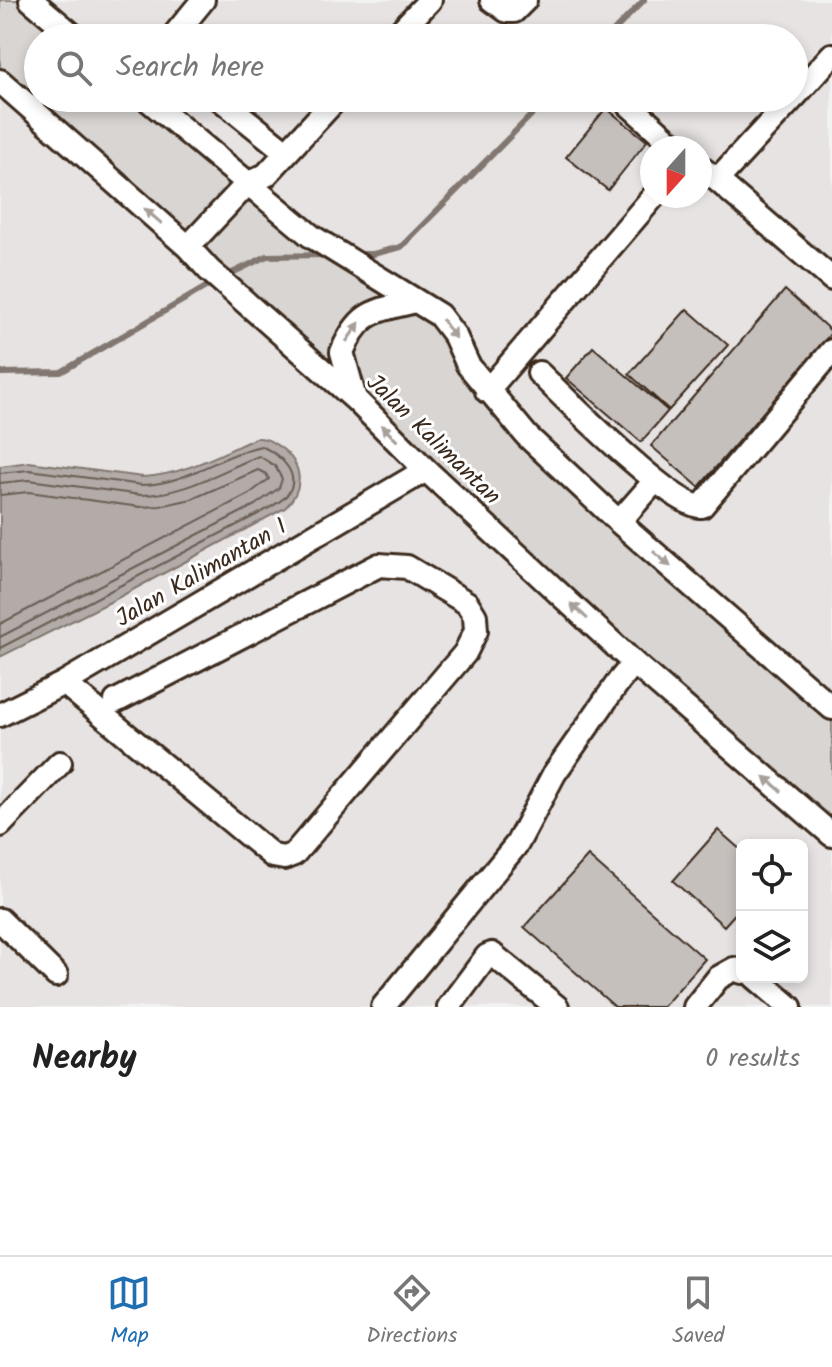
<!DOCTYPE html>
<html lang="en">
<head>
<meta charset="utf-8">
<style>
	:root { --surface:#fff; --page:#f6f6f6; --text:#222; --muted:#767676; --line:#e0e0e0; --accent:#1f6fb2 }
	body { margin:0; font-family:Kalam,sans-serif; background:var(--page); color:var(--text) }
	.controls { position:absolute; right:24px; bottom:24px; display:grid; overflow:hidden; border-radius:12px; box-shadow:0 4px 12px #0003 }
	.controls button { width:72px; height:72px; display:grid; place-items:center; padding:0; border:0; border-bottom:2px solid var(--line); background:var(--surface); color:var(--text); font:40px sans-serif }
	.compass { position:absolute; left:640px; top:136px; width:72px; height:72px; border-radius:50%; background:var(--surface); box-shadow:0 4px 12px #0003; rotate:201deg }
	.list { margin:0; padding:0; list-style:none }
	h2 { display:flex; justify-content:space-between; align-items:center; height:104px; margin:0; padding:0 32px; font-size:34px }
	h2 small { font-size:26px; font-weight:400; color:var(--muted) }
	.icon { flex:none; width:44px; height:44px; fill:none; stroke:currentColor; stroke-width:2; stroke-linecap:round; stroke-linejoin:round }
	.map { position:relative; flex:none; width:832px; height:1007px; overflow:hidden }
	.search { position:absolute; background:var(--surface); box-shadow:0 4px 12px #0003; left:24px; right:24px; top:24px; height:88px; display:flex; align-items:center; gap:20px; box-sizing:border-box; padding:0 28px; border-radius:44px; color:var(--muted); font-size:30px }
	.sheet { height:248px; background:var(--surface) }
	nav { display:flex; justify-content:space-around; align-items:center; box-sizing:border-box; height:112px; border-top:2px solid var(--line); background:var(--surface); font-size:22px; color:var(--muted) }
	nav a { display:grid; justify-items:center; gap:4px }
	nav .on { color:var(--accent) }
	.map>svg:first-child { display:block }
	.built { fill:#e6e3e2; fill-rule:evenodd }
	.green { fill:#d8d5d2; stroke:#8a8078; stroke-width:2 }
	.water { fill:#b2aba7; stroke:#827770; stroke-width:2 }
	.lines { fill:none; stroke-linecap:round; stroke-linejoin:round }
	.shore { stroke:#6b5e55; stroke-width:2 }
	.stream { stroke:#827770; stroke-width:6 }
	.building { fill:#c6c0bd; stroke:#3b2a1e; stroke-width:2 }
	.minor-casing { stroke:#3b2a1e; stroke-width:28 }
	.minor { stroke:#fff; stroke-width:22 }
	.oneway { fill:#a79f9a }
	.labels { text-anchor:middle; stroke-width:6; stroke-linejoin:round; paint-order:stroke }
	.street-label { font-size:24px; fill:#3b2a1e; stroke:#fff }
</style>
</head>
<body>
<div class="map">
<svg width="832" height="1007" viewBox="0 0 832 1007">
	<rect width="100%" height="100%" fill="#f3f2f2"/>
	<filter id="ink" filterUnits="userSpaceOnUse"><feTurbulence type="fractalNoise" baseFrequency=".0125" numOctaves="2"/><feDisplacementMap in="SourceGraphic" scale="16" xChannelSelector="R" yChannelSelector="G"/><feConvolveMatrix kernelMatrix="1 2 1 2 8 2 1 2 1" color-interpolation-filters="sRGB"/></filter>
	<g filter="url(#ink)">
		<path class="built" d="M0,0H832V1007H0ZM38,38H794V98H38ZM652,148H700V196H652ZM742,845H802V977H742Z"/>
		<path class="green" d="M0,0H31L76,38H38V98H146L415,301L487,391L832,708V828L0,81Z"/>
		<path class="water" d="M256,438C266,437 272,442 280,447C303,464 305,488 285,508L112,601L0,657V466L29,462L143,477C183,475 220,454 256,438Z"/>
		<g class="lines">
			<path class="shore" d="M0,473L29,470L142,485C187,484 219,455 261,446C279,454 303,474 287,495C280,503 269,508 260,513L0,648
				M0,483L29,480L141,495C184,495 220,471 259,456L275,466L282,479L279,488L255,505L0,637
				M0,495L29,492L140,507L160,506L192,499L258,470L266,474L269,479L249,494L0,624"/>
			<path class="stream" d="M607,38L644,0
				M353,254H373L401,247L548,98
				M226,276L267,256L326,255
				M0,373L61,372L216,281"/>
		</g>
		<path class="building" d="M606,108L647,141L608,190L566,157Z
			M785,290L832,332L699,487L651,446Z
			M687,309L728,345L669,410L629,374Z
			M593,347L668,411L641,442L566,378Z
			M718,830L742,851V906L724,926L673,881Z
			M588,856L705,959L663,1007H615L524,927Z"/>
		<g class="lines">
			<g class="minor-casing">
				<path id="minor" d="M31,0L76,38
					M492,0L507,11H514L525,0
					M172,38L203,0
					M394,38L430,0
					M0,81L188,247L209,270L356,400L426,470L634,663L832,835
					M794,97L832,55
					M146,98L311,236L439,315L455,336L468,365L527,436L619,522L832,708
					M219,98L286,152
					M793,98L717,180L832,279
					M625,101L677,148
					M700,167L717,180
					M188,247L247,184L266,175L337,98
					M539,373C565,398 673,508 702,506L832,351
					M487,391L654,196
					M355,399L342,352C360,310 374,312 415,301
					M619,522L655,481
					M64,683L273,856L284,858L294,854L465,653L476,631L475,616L467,603L407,567L379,565L116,701
					M0,715L64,683L426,470
					M0,825L60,763
					M0,920L56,975
					M755,977L790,1007
					M383,1007L517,844L554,774L619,681L634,663
					M449,1007L487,956L492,954L557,1007
					M695,1007L718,978L734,969L742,972"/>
			</g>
			<use href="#minor" class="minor"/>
		</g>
		<defs><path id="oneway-solid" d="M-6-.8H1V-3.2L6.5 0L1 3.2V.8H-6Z" transform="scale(2)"/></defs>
		<g class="oneway">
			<use href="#oneway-solid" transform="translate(153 216) rotate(-139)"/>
			<use href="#oneway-solid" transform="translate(449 329) rotate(55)"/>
			<use href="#oneway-solid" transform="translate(353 332) rotate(-55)"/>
			<use href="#oneway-solid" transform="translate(389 433) rotate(-135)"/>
			<use href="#oneway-solid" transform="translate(662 559) rotate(41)"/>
			<use href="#oneway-solid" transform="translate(579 611) rotate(-137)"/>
			<use href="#oneway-solid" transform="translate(773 784) rotate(-139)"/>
		</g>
	</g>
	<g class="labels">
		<g class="street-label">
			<text transform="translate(434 439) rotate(44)" y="8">Jalan Kalimantan</text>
			<text transform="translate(201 572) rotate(-30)" y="8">Jalan Kalimantan I</text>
		</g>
	</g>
</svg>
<div class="controls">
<button><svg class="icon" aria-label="locate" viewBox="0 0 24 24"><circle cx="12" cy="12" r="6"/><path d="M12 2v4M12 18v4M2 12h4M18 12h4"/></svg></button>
<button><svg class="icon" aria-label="layers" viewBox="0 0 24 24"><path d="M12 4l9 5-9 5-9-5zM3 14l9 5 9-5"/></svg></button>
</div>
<svg class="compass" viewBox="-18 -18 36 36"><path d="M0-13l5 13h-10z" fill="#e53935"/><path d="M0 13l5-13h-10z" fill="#767676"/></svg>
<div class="search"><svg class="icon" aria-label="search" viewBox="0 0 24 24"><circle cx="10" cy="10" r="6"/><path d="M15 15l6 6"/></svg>Search here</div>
</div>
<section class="sheet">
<h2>Nearby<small>0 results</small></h2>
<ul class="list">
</ul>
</section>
<nav>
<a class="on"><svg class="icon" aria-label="map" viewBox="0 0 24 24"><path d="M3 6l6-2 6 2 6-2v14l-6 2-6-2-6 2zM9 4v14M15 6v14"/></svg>Map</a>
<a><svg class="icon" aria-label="directions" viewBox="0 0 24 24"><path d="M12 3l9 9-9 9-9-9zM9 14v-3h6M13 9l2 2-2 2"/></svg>Directions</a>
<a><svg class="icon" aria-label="saved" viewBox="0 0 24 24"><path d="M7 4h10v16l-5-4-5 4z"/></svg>Saved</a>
</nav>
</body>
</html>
